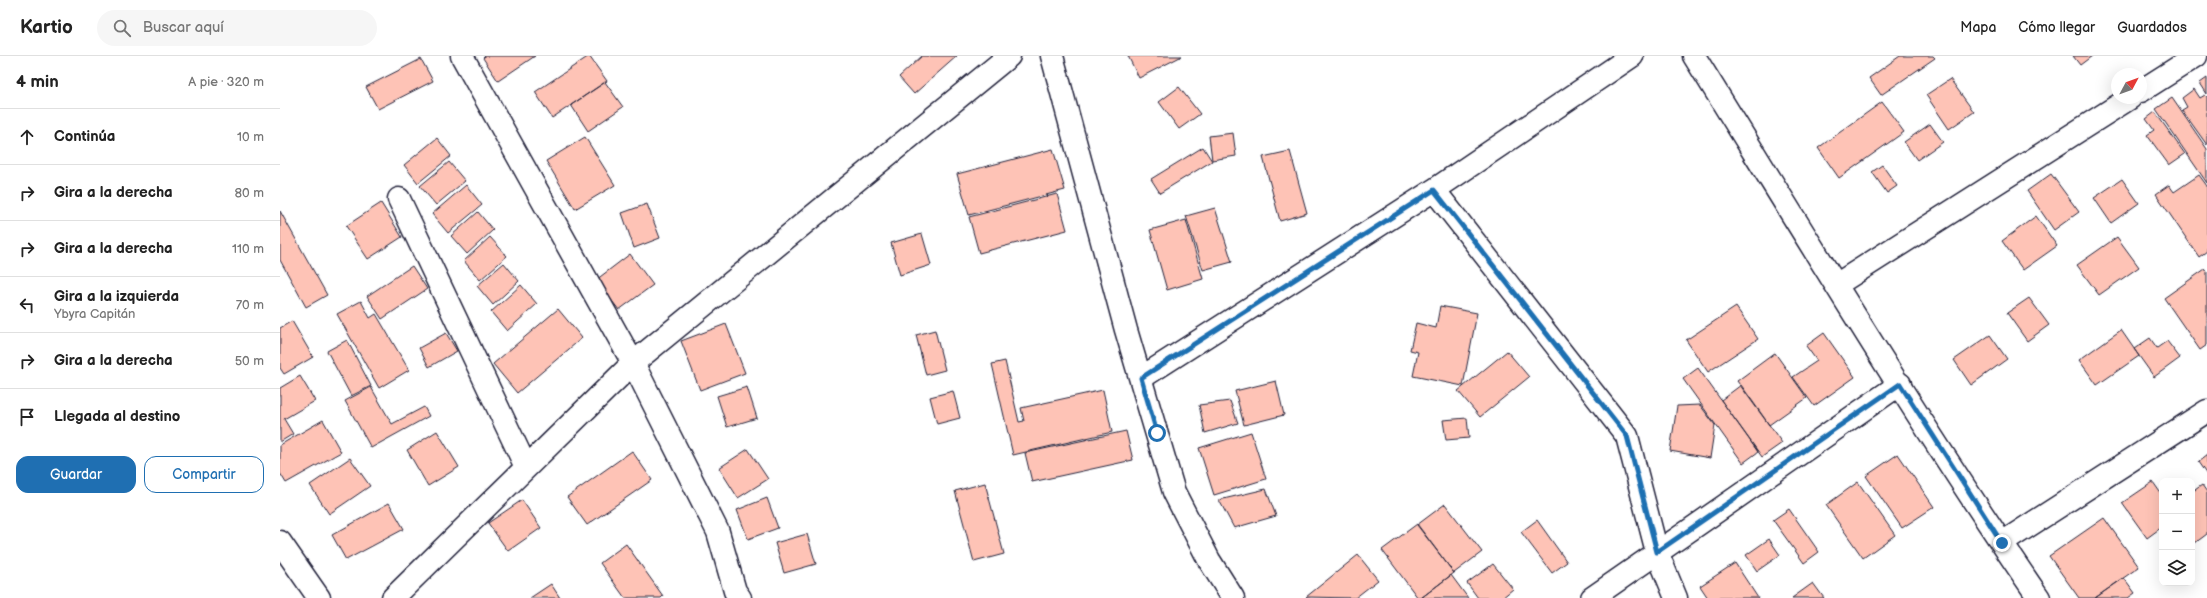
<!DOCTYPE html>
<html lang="es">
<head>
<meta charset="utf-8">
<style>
	:root { --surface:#fff; --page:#f6f6f6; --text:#222; --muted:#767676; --line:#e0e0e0; --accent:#1f6fb2 }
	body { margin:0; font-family:"Balsamiq Sans",sans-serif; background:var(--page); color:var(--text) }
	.controls { position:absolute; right:12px; bottom:12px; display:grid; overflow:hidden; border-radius:8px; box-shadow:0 4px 16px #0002 }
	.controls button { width:36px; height:36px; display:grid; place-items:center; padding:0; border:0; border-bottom:1px solid var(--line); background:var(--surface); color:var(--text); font:20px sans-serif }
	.compass { position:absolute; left:1831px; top:12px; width:36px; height:36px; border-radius:50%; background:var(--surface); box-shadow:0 4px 16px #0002; rotate:49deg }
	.stop { position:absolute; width:12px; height:12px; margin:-9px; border:3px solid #1f6fb2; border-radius:50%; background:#fff }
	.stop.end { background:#1f6fb2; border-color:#fff; box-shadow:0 1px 4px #0008 }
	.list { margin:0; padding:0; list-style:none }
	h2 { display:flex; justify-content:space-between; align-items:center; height:52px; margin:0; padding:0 16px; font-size:17px }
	h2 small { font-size:13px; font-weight:400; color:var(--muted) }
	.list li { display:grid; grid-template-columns:26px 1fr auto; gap:12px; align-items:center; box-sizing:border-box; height:56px; padding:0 16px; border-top:1px solid var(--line) }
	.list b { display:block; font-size:15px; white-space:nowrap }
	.list p { margin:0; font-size:13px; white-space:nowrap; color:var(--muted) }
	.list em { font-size:13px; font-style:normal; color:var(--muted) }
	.actions { display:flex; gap:8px; padding:12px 16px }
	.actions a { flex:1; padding:9px 0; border:1px solid var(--accent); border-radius:12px; text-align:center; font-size:14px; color:var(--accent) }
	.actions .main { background:var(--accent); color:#fff }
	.icon { flex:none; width:22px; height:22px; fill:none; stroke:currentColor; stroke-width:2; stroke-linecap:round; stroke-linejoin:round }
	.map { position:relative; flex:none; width:1927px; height:542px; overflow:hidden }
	header { display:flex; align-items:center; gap:24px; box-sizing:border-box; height:56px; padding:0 20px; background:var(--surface); border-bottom:1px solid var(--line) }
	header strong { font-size:19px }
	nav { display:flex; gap:22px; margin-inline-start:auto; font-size:14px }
	.search { width:280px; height:36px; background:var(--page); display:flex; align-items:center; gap:10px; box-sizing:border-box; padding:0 14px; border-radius:22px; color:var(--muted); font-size:15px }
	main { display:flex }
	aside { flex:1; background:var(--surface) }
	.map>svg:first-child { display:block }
	.building { fill:#fec3b6; stroke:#22223b }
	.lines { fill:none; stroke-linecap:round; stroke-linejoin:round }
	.street-casing { stroke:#22223b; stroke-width:25 }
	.secondary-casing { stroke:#22223b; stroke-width:25 }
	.street { stroke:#fff; stroke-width:22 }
	.secondary { stroke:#fff; stroke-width:22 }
	.route { stroke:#1f6fb2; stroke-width:5 }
</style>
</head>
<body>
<header>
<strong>Kartio</strong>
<div class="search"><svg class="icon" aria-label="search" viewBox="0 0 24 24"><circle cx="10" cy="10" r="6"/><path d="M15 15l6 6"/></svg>Buscar aquí</div>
<nav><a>Mapa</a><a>Cómo llegar</a><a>Guardados</a></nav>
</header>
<main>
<aside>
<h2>4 min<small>A pie · 320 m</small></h2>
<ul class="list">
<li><svg class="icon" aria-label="ahead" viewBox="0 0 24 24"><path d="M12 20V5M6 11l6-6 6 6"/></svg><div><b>Continúa</b></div><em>10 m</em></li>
<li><svg class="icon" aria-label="right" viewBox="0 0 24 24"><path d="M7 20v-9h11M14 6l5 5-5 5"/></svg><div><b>Gira a la derecha</b></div><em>80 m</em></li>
<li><svg class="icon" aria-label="right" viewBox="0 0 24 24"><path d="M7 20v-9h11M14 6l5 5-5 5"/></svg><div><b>Gira a la derecha</b></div><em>110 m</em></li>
<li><svg class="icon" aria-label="left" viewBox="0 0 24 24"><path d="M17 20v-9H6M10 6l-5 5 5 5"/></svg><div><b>Gira a la izquierda</b><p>Ybyra Capitán</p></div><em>70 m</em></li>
<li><svg class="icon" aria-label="right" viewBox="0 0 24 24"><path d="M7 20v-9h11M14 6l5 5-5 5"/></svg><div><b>Gira a la derecha</b></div><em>50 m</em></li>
<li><svg class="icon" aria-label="arrive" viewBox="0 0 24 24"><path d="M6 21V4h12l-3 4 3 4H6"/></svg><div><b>Llegada al destino</b></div></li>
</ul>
<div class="actions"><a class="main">Guardar</a><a>Compartir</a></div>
</aside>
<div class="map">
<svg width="1927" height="542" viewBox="0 0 1927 542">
	<rect width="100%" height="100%" fill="#fff"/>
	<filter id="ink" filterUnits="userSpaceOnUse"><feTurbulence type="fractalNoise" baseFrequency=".025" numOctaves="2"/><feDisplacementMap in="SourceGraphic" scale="8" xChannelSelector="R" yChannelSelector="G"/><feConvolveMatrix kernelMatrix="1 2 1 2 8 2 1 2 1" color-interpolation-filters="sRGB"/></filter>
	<g filter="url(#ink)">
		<path class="building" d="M205,0H255L218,25L203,2Z
			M309,0L327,25L272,62L255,36Z
			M642,0H677L634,38L619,21Z
			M848,0H902L859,22Z
			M1620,0H1653L1655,2L1601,39L1589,22Z
			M1793,0H1812L1800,9Z
			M141,3L153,25L98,53L86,31Z
			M1927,22V38L1920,27Z
			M1670,23L1694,56L1669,73L1646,39Z
			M325,26L343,51L308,75L291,49Z
			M899,31L920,58L899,73L879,46Z
			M1914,33L1920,42L1925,39L1927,41V89L1902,54L1907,51L1902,42Z
			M1892,42L1927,93V127L1876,53Z
			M1602,46L1624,76L1559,122L1538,92Z
			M1875,56L1905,98L1889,109L1867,79L1874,74L1866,63Z
			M1650,68L1663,86L1637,104L1624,86Z
			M953,77L956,100L932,104L929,80Z
			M305,81L335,129L295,153L266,105Z
			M157,82L171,100L138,127L124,109Z
			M923,91L932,105L880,137L871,123Z
			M773,93L785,134L689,159L677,118Z
			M1010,95L1027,157L1000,165L983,101Z
			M169,106L185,125L156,149L140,130Z
			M1602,109L1617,130L1607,137L1592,116Z
			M1771,118L1799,156L1774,174L1747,135Z
			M1919,119L1927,130V195L1919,201L1876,138L1889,129L1894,136Z
			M1842,123L1859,147L1831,167L1814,142Z
			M186,129L202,149L168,177L152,158Z
			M777,138L787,174L699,197L689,161Z
			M101,147L122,181L88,203L66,170Z
			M367,148L380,182L354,192L342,157Z
			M935,152L952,206L923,214L906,160Z
			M0,155L47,239L26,251L0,204Z
			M198,156L213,174L187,198L171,180Z
			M1756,160L1777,190L1743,214L1722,185Z
			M906,164L923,223L887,234L870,174Z
			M642,178L651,209L620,219L611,187Z
			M210,181L227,200L200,224L184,205Z
			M1837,181L1859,211L1819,239L1797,209Z
			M350,198L373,229L339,254L316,224Z
			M224,207L239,225L213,249L197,230Z
			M132,210L147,233L102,263L87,240Z
			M1925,213L1927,216V289L1920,294L1884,242Z
			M241,229L257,248L227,275L211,256Z
			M1749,242L1769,269L1747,285L1727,257Z
			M81,245L90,262L96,258L129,314L99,332L57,258Z
			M1160,250L1197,257L1183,330L1133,320L1138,296L1130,294L1136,267L1156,272Z
			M1456,251L1478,283L1428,316L1406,284Z
			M278,253L302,282L237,337L213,308Z
			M12,265L33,301L4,318L0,312V272Z
			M446,268L465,317L420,334L401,285Z
			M655,274L665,314L646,319L636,279Z
			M1841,274L1859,300L1817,329L1799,304Z
			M166,277L177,295L149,311L139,292Z
			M1544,277L1575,321L1534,350L1513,321L1537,305L1526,290Z
			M1710,279L1727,303L1691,329L1674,304Z
			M1870,282L1877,292L1887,285L1900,302L1874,321L1854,293Z
			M67,284L91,330L71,340L47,295Z
			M1227,295L1249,321L1200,361L1178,335Z
			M1495,297L1527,342L1489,369L1457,325Z
			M725,305L739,366L744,365L741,352L823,334L832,376L733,399L712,308Z
			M1418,312L1478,396L1463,407L1403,323Z
			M20,320L35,345L4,363L13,378L0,386V332Z
			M996,325L1004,359L964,369L955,335Z
			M1461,329L1502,387L1482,401L1441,344Z
			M91,331L112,368L144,351L149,360L91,392L65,345Z
			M467,331L477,362L447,371L437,340Z
			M673,335L680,362L657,368L650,341Z
			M950,345L958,367L925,377L919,349Z
			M1420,349L1435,369L1430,402L1390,395L1397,350Z
			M1187,362L1189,382L1166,384L1163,364Z
			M43,364L61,396L6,427L0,417V389Z
			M157,375L179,411L148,430L127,394Z
			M846,375L853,404L752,426L745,397Z
			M971,376L986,423L934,439L919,392Z
			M468,393L488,423L458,442L439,412Z
			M352,395L372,424L307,469L287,441Z
			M1618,398L1654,451L1622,472L1586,420Z
			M1927,399V419L1918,406Z
			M70,402L90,430L49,458L30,429Z
			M1578,426L1615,479L1583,502L1546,449Z
			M1873,426L1882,439V471L1867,482L1842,447Z
			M705,427L724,498L694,506L675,435Z
			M1922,429L1927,436V478L1915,487L1912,482V436Z
			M986,433L996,460L954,472L939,444Z
			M487,442L498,472L468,483L457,454Z
			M242,444L261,472L228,495L208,467Z
			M109,447L124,473L66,504L52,479Z
			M1165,448L1202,496L1174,517L1137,469Z
			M1509,453L1539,496L1524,507L1493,464Z
			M1824,462L1859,511L1815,542H1799L1769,500Z
			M1257,464L1287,506L1272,517L1241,476Z
			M1137,468L1174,517L1141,542H1138L1102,494Z
			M527,478L536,508L504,517L495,487Z
			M1489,483L1500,499L1477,515L1466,499Z
			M346,488L383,540L381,542H345L320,507Z
			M1078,499L1098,524L1075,542L1026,541Z
			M1455,507L1478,542H1428L1420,530Z
			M1213,508L1233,533L1222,542H1198L1187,527Z
			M1171,519L1188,542H1141Z
			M1844,522L1855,537L1848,542H1815Z
			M1533,527L1544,542H1512Z
			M271,528L280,542H250Z"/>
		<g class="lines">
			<g class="street-casing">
				<path id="street" d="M182,0L353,307L438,476L455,535L460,542
					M772,0L846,274L894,436L929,504L953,542
					M1414,0C1527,182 1638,366 1759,542
					M1861,35L1916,0
					M1154,134L1347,380L1377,496L1396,542
					M119,143L246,411
					M1556,229L1850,42
					M861,322L1154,134L1352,0
					M0,486L39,542
					M1722,487L1927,355
					M113,542L353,307L729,0"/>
			</g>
			<g class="secondary-casing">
				<path id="secondary" d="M1312,542L1620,328"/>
			</g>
			<use href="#street" class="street"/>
			<use href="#secondary" class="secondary"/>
		</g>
	</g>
	<g class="lines" filter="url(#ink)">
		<path class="route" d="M877,377L861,322L1154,134L1347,380L1377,496L1620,328L1722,487"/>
	</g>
</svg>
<div class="controls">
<button>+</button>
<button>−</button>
<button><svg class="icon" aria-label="layers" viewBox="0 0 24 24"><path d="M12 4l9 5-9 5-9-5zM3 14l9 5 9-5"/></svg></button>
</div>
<svg class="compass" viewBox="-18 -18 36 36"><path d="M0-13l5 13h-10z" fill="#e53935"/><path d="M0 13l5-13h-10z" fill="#767676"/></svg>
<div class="stop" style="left:877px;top:377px"></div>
<div class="stop end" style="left:1722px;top:487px"></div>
</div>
</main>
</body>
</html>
